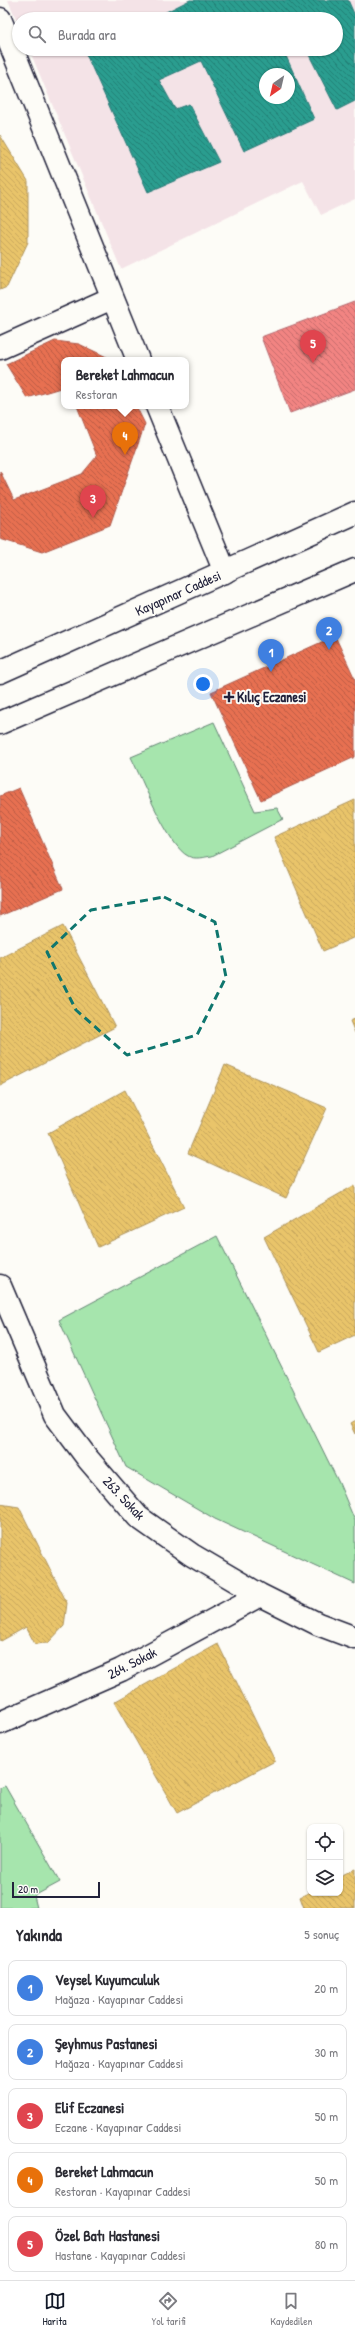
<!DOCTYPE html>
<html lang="tr">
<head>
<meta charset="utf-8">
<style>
	:root { --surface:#fff; --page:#f7f7f7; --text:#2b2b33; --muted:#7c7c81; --line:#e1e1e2; --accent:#111827 }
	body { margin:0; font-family:"Patrick Hand",sans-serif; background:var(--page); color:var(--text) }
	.controls { position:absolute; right:12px; bottom:12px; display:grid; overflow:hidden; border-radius:8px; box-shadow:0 1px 3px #0004 }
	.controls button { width:36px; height:36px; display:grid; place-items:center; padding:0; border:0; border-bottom:1px solid var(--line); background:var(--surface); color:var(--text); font:20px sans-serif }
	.compass { position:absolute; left:259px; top:68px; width:36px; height:36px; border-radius:50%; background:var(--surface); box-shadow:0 1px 3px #0004; rotate:214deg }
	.scale { position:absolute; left:12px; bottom:10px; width:88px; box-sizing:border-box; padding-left:4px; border:2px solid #22223b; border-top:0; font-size:11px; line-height:14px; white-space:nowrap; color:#22223b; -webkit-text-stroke:3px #fdfcf7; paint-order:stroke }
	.you { position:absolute; left:203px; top:684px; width:14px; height:14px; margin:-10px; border:3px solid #fff; border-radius:50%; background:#1a73e8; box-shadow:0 0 0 6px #1a73e833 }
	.badge { display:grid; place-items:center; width:26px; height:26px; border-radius:50%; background:var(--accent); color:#fff; font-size:13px; font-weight:700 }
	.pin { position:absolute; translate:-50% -33px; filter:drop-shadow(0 1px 2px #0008) }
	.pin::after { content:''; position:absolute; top:21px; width:14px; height:12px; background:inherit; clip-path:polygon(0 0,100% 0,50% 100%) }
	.popup { position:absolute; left:61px; top:357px; width:128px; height:52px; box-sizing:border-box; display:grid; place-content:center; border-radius:8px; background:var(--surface); filter:drop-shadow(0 1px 3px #0005); font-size:13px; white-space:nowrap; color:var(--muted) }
	.popup b { font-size:15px; color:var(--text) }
	.popup::after { content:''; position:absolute; left:50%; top:100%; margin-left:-8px; border:8px solid transparent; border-top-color:var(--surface) }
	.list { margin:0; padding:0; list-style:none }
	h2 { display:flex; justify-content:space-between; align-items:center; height:52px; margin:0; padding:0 16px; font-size:17px }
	h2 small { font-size:13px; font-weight:400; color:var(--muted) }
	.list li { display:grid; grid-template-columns:26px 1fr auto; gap:12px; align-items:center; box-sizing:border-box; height:56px; margin:0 8px 8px; padding:0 8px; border:1px solid var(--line); border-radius:8px }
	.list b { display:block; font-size:15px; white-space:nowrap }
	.list p { margin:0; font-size:13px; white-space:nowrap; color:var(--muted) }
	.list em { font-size:13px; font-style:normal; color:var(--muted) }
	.icon { flex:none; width:22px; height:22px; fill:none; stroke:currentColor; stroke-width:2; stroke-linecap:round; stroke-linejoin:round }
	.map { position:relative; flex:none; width:355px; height:1908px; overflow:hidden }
	.search { position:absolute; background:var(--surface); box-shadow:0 1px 3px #0004; left:12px; right:12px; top:12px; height:44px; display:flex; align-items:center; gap:10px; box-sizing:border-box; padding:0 14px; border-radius:22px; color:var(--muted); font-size:15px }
	.sheet { height:372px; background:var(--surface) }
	nav { display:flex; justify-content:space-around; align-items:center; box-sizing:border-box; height:56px; border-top:1px solid var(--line); background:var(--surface); font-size:11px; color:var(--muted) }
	nav a { display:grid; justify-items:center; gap:2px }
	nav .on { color:var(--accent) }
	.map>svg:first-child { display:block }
	.built { fill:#f4e3e7; fill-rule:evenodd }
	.grass { fill:#a6e5ad; stroke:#648474 }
	.homes { fill:url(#homes-back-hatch); stroke:#ad935c }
	.shops { fill:url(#shops-back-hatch); stroke:#ac584a }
	.schools { fill:url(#schools-back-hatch); stroke:#287876; fill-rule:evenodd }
	.health { fill:url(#health-back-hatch); stroke:#b4676d }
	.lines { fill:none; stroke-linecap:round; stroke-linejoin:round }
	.minor-casing { stroke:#22223b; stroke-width:25 }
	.secondary-casing { stroke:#22223b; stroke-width:25 }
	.minor { stroke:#fdfcf7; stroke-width:22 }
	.secondary { stroke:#fdfcf7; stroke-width:22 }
	.marked { fill:none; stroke:#0f766e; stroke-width:3; stroke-dasharray:8 5; stroke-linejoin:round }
	.poi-dot { fill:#22223b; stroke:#fdfcf7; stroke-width:1.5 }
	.labels { text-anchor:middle; stroke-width:4; stroke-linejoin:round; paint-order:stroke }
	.street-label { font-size:14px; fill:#22223b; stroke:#fdfcf7 }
	.poi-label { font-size:14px; font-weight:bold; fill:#22223b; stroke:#fdfcf7; text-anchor:start }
</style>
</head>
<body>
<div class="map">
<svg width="355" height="1908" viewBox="0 0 355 1908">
	<defs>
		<pattern id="homes-back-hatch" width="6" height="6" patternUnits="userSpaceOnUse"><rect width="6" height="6" fill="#e9c46a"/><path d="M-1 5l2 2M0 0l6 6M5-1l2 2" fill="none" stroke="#c8a85d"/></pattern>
		<pattern id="shops-back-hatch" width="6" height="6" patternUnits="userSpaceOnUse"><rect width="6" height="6" fill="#e76f51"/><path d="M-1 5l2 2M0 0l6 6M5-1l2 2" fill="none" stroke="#bb5b44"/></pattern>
		<pattern id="schools-back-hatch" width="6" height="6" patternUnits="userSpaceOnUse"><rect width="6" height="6" fill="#2a9d8f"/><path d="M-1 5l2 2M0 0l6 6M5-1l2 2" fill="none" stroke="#248076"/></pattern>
		<pattern id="health-back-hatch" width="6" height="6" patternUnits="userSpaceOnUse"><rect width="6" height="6" fill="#f28482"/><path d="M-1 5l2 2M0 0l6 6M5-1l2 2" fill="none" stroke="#c46c6c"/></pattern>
	</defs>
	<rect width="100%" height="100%" fill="#fdfcf7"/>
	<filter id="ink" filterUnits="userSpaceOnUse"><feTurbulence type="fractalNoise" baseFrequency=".025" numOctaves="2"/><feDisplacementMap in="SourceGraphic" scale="8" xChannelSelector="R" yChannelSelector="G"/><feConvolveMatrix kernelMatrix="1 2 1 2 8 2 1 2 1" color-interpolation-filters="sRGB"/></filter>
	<g filter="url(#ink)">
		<path class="built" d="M8,0H355V199L321,215L303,181L121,269L29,49H336V19H19V26ZM265,74H289V98H265Z"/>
		<path class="grass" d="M214,722L255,811L277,808L283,819L212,856C204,857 195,860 188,856C168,846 142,779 131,757Z
			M217,1236L339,1483L355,1521V1584L215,1519L126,1467L59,1320Z
			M5,1786L60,1882L34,1896L37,1908H0V1788Z"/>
		<path class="homes" d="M0,135L28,181V242L7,287L0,290Z
			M355,800V937L323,951L274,837Z
			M63,926L115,1027L0,1086V958Z
			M355,1019V1033L350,1021Z
			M225,1065L327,1108L286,1198L188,1153Z
			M125,1090L184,1207L98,1247L48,1133Z
			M355,1185V1335L319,1352L264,1237Z
			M355,1421V1434L350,1424Z
			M0,1504L19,1507L67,1603L64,1626L48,1643L35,1644L26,1627L1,1641L0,1639Z
			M218,1644L275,1761L177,1813L114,1702Z
			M355,1869V1908H304L300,1897L310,1892L340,1893V1876Z"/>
		<path class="shops" d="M55,341L79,344L113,360H64V387L27,398L6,364Z
			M77,406H136L145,424L110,525L42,552L0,539V471L14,500L82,474L97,456Z
			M335,636L355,679V757L261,800L211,692Z
			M19,788L63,889L0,916V796Z"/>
		<path class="schools" d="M190,0H348L355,16V101L337,110L306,49H336V19H152Z
			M91,49H269L273,57L286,56L314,119L244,151L201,61L159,80L175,109L189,104L219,162L148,192L85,52ZM265,74H289V98H265Z"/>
		<path class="health" d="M355,302V389L290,413L261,337Z"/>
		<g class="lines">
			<g class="minor-casing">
				<path id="minor" d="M0,19L138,360
					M0,348L112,298
					M157,406L225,572
					M0,1286L55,1415L88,1459L138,1517L192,1555L260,1595L318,1624L355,1638
					M0,1723L121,1670L260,1595"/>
			</g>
			<g class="secondary-casing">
				<path id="secondary" d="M0,672L355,513
					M0,723L355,570"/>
			</g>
			<use href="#minor" class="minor"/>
			<use href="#secondary" class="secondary"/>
		</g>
	</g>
	<path class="marked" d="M164,897L215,922L226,977L197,1035L127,1055L76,1010L47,952L91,910Z"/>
	<path class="poi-dot" d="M227 691h4v4h4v4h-4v4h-4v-4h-4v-4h4z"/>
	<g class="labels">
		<g class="street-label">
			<text transform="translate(178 593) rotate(-24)" y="5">Kayapınar Caddesi</text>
			<text transform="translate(124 1498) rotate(47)" y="5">263. Sokak</text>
			<text transform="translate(132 1663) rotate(-27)" y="5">264. Sokak</text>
		</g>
		<g class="poi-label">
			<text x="237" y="702">Kılıç Eczanesi</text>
		</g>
	</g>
</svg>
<div class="controls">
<button><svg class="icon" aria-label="locate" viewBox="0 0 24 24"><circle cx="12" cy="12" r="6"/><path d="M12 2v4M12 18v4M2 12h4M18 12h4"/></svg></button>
<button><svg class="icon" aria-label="layers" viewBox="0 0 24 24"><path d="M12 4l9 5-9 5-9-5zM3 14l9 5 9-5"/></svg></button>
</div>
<svg class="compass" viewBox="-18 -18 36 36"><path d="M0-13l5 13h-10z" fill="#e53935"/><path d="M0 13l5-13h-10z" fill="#7c7c81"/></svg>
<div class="scale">20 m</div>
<div class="you"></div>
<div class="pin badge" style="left:271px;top:672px;background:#3f7fe0">1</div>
<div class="pin badge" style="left:329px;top:650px;background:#3f7fe0">2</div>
<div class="pin badge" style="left:93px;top:518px;background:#e0444e">3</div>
<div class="pin badge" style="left:125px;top:455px;background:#e8710a">4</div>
<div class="popup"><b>Bereket Lahmacun</b>Restoran</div>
<div class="pin badge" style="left:313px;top:363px;background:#e0444e">5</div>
<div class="search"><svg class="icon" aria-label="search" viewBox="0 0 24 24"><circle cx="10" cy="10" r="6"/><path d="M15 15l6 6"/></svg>Burada ara</div>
</div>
<section class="sheet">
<h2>Yakında<small>5 sonuç</small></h2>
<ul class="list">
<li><span class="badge" style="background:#3f7fe0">1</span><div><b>Veysel Kuyumculuk</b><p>Mağaza · Kayapınar Caddesi</p></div><em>20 m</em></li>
<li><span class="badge" style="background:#3f7fe0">2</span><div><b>Şeyhmus Pastanesi</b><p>Mağaza · Kayapınar Caddesi</p></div><em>30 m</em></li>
<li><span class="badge" style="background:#e0444e">3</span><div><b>Elif Eczanesi</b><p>Eczane · Kayapınar Caddesi</p></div><em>50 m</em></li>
<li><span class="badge" style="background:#e8710a">4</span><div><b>Bereket Lahmacun</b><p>Restoran · Kayapınar Caddesi</p></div><em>50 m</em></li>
<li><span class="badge" style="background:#e0444e">5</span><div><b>Özel Batı Hastanesi</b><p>Hastane · Kayapınar Caddesi</p></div><em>80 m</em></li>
</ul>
</section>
<nav>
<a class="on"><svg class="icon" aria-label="map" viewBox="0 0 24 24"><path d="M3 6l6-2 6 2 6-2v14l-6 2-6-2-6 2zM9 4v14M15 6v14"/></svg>Harita</a>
<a><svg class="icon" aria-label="directions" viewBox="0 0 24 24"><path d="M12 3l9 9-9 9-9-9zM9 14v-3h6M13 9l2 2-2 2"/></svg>Yol tarifi</a>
<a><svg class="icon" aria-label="saved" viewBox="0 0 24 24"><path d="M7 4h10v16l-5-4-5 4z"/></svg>Kaydedilen</a>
</nav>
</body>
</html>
